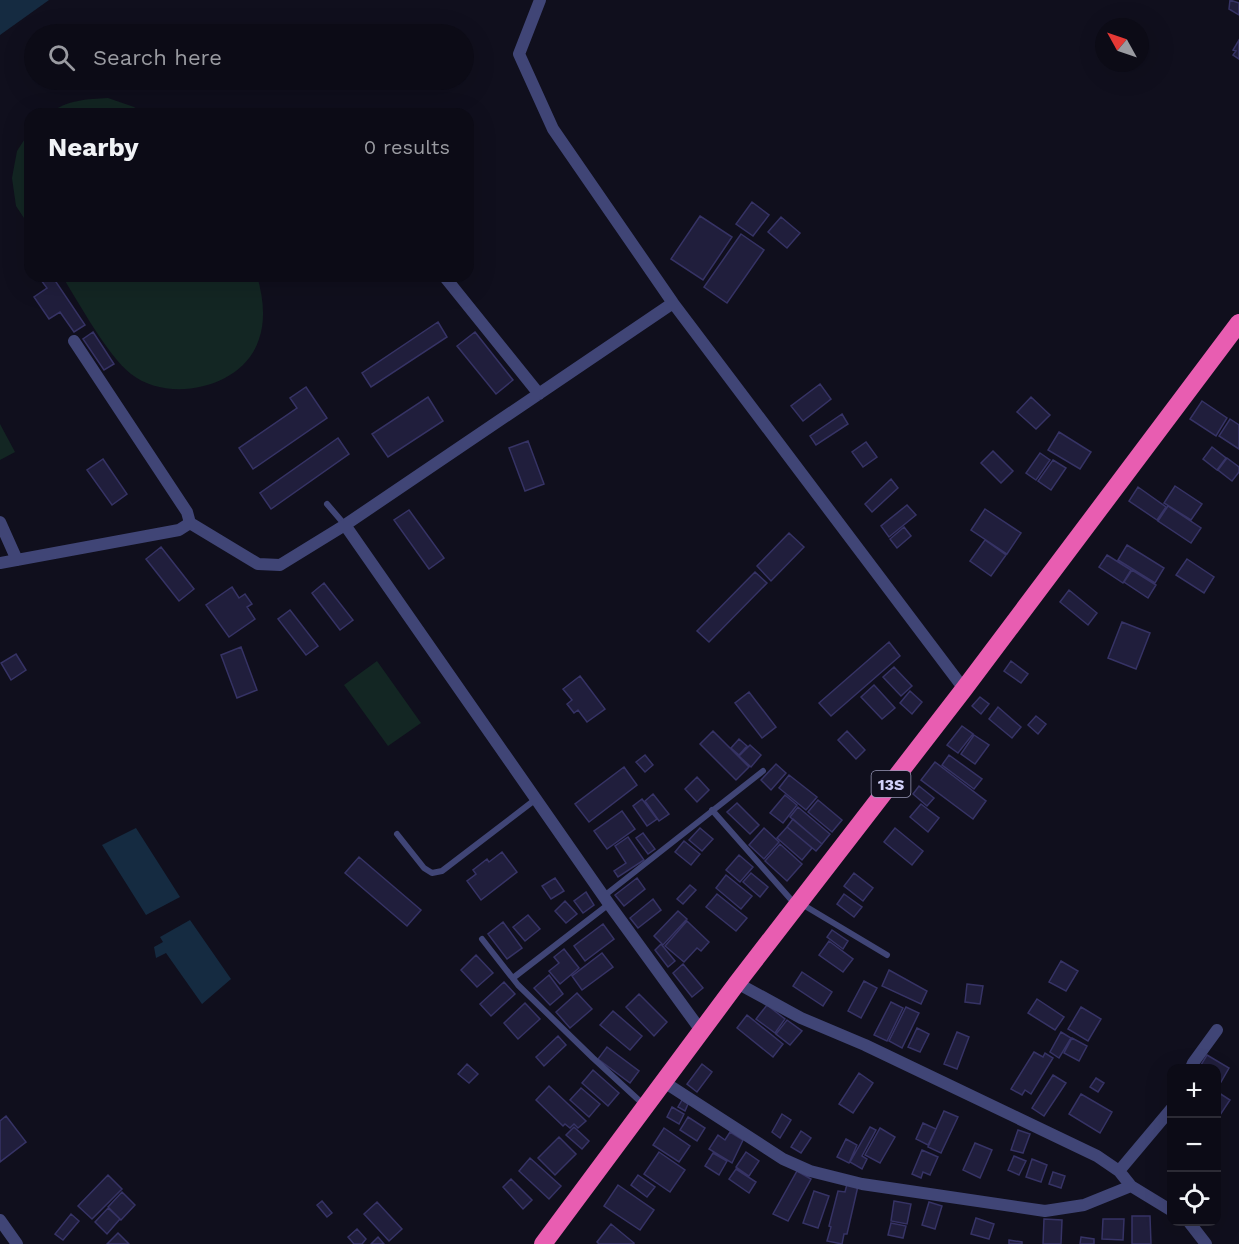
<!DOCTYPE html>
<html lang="en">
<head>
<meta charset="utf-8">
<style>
	:root { --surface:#0c0b16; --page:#15141f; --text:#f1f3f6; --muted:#9a9ba1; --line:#2c2b35 }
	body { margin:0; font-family:"Work Sans",sans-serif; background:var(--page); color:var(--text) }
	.controls { position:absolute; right:18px; bottom:18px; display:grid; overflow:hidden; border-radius:12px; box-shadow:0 6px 24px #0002 }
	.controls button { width:54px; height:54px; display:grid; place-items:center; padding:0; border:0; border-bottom:2px solid var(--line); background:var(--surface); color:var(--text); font:30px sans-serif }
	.compass { position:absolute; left:1095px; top:18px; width:54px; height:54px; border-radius:50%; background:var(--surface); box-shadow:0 6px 24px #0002; rotate:310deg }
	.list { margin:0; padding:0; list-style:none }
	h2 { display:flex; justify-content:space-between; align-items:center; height:78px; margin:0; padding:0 24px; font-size:26px }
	h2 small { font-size:20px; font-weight:400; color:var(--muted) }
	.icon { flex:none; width:33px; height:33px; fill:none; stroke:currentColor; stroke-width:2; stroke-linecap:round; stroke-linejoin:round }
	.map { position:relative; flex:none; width:1239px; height:1244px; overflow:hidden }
	.search { position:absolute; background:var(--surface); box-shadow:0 6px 24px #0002; left:24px; top:24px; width:450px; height:66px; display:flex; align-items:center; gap:15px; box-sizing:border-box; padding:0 21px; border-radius:33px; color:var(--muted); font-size:22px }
	.panel { position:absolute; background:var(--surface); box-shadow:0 6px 24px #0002; left:24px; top:108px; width:450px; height:174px; border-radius:18px }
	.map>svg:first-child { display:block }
	.green { fill:#132623 }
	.water { fill:#152b41 }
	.building { fill:#201e3c; stroke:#363365; stroke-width:1.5 }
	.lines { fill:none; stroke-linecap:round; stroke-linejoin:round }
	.lane { stroke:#404576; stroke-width:6 }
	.street { stroke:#404576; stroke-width:12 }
	.highway { stroke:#e85db1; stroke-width:18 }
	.labels { text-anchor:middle; stroke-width:5; stroke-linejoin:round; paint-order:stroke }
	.shield { fill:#100f1d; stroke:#9898b7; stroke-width:1.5 }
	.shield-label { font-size:16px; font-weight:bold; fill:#d2d2f9 }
</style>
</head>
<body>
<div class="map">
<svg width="1239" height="1244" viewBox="0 0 1239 1244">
	<rect width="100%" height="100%" fill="#100f1d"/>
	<path class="green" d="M108,98L134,107L144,114H49C66,100 87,99 108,98Z
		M30,131V227L16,206L12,178L17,151Z
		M62,276H257C263,296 266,319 259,339C244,388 169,404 131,374C107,355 79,303 62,276Z
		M0,424L15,452L0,460Z
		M377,661L421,723L388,746L344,685Z"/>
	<path class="water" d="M0,0H49L0,35Z
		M136,828L180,897L146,915L102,845Z
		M190,920L231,979L202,1004L166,953L156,958L154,947L163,942L160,937Z"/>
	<path class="building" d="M1230,0L1239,3V15L1229,9Z
		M1239,40V59L1233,55L1236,51L1233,50Z
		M752,202L769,215L753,236L736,224Z
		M700,216L732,237L703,280L671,259Z
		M781,217L800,233L787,248L768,232Z
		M741,234L764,250L727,303L704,287Z
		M38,276H52L85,325L74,332L60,312L49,319L34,297L47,288Z
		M438,322L447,337L371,387L362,373Z
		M93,332L114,364L104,370L83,339Z
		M475,332L513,380L496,394L457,346Z
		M820,384L831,399L803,421L791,406Z
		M306,387L327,418L253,469L239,448L297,408L290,398Z
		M428,397L443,421L388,457L372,434Z
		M1031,397L1050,415L1036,429L1017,412Z
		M1202,401L1227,418L1216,436L1190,419Z
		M842,414L848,424L816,445L810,436Z
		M1230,419L1239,425V449L1219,436Z
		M1059,432L1091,452L1080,469L1048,450Z
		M338,438L349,454L271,509L260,493Z
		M528,441L544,484L525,491L509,448Z
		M866,442L877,457L863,467L852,452Z
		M1212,447L1226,458L1217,470L1203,459Z
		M993,451L1013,471L1001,483L981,463Z
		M1040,453L1050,460L1036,480L1026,473Z
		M1227,458L1239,467V472L1232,481L1218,470Z
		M103,459L127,494L112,505L87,470Z
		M1053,460L1066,468L1051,490L1038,481Z
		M891,479L898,488L872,512L865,504Z
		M1175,486L1202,504L1191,520L1164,503Z
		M1138,487L1166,507L1157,520L1129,501Z
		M907,505L916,515L889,537L881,526Z
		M1168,506L1201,528L1191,543L1158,521Z
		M985,509L1021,533L1007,554L971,530Z
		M409,510L444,558L429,569L394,520Z
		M904,527L911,536L897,548L890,539Z
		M789,533L804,547L771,581L757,566Z
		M985,540L1006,555L991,576L970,561Z
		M1127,545L1164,568L1155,583L1118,560Z
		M161,547L194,589L179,601L146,559Z
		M1107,555L1131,570L1123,583L1099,567Z
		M1187,559L1214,577L1204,593L1176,575Z
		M1132,570L1156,585L1148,598L1124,582Z
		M755,572L767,583L709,642L697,631Z
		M324,583L353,620L340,630L312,593Z
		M232,587L239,598L245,594L252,604L247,607L255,619L229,637L206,605Z
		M1069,590L1097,613L1088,625L1060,602Z
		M290,610L318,646L306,655L278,619Z
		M1122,622L1150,633L1136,669L1108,658Z
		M889,642L900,656L831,716L819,703Z
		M241,647L257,690L237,698L221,655Z
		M16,654L26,670L11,680L1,663Z
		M1011,661L1028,674L1021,683L1004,671Z
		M894,667L912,686L901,696L883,677Z
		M580,676L605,709L587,722L578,710L574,713L567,704L572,700L563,689Z
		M874,685L895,708L882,719L861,697Z
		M910,691L922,702L912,714L900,703Z
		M749,692L776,727L762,738L735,703Z
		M980,697L989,704L981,714L972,706Z
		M998,707L1021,727L1012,738L989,719Z
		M1036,716L1046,724L1038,734L1028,725Z
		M962,726L973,734L958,753L947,745Z
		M713,731L749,767L736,780L700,744Z
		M847,731L865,750L856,759L838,740Z
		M974,735L989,745L975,764L961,754Z
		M739,739L747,746L739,755L731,748Z
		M750,745L761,755L751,767L739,756Z
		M645,755L653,765L645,772L636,762Z
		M949,755L982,779L974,789L942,765Z
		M935,762L986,801L973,819L921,780Z
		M776,764L786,773L771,790L761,780Z
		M624,767L637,785L589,822L575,804Z
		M789,775L817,797L806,810L779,788Z
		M697,777L709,790L697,802L685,789Z
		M919,786L934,798L927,806L913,794Z
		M653,794L669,814L659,821L645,801Z
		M785,795L797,805L783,823L770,813Z
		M642,799L657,819L647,826L633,806Z
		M818,800L842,820L832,832L808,812Z
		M737,803L759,825L750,834L727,812Z
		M921,804L939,818L928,832L910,817Z
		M798,807L830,834L822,844L790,817Z
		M622,811L635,829L607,849L594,831Z
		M793,819L822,844L816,851L787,827Z
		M787,827L812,848L802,860L777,838Z
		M700,828L713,839L702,851L689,840Z
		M764,828L779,842L764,859L749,845Z
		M895,828L923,851L912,865L884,842Z
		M643,833L655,849L648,854L636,838Z
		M628,837L644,860L618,877L614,871L626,863L615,846Z
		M684,841L700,854L691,865L675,852Z
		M780,844L802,864L787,881L765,861Z
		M502,852L517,872L481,900L467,881L476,874L473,870L487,859L489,862Z
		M739,855L753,867L740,882L726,870Z
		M359,857L421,910L407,926L345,873Z
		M751,873L768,887L760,897L743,882Z
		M854,873L873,888L863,901L844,886Z
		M726,875L752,896L741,909L716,888Z
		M555,878L564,891L551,899L542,886Z
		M637,878L645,889L624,906L615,895Z
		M690,885L696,890L683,904L677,899Z
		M586,892L594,905L583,913L574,901Z
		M717,894L747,918L736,931L706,907Z
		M844,894L862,907L854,917L837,904Z
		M653,899L661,910L638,928L630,918Z
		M565,901L577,914L566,923L555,911Z
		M678,911L687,919L663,945L654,936Z
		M528,915L540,929L525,941L513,927Z
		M687,921L709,942L701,951L697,948L684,962L665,946Z
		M503,922L522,948L507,959L488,934Z
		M603,924L614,939L585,961L574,946Z
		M832,930L848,941L843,949L827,937Z
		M829,941L853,959L843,972L819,955Z
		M661,944L675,961L668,967L655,950Z
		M564,949L579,968L560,984L549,971L559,963L554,957Z
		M602,953L613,967L582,990L572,976Z
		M476,955L493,973L477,987L461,970Z
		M1061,961L1078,971L1066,991L1049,982Z
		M683,964L703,988L692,997L673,973Z
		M889,970L927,991L921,1004L882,986Z
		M802,972L832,992L823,1006L793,986Z
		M549,975L563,994L550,1005L534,988Z
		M864,981L877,988L861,1018L848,1011Z
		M504,982L515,994L491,1016L480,1004Z
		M967,984L983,986L980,1004L965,1002Z
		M577,993L592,1009L570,1028L556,1012Z
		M639,994L667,1022L654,1036L626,1007Z
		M1037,999L1064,1017L1055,1030L1028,1013Z
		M891,1002L903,1008L887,1041L874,1035Z
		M525,1003L540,1019L518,1039L504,1023Z
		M767,1005L785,1019L775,1033L756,1019Z
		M906,1007L919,1013L902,1048L889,1041Z
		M1081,1007L1101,1019L1088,1041L1068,1029Z
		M613,1011L642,1036L630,1050L600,1025Z
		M747,1015L783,1044L773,1057L737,1028Z
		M787,1020L802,1031L790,1045L776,1034Z
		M917,1028L929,1034L920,1052L908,1047Z
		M957,1032L969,1037L957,1069L944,1064Z
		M1061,1032L1071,1038L1059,1058L1050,1052Z
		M558,1036L566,1045L544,1066L536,1057Z
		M1072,1038L1087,1046L1079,1061L1064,1053Z
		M607,1047L639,1071L630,1083L598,1059Z
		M1034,1052L1043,1057L1045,1053L1053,1058L1031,1094L1025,1090L1022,1095L1011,1089Z
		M1207,1055L1229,1068L1221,1082L1216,1079V1068H1199Z
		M467,1064L478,1074L469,1083L458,1074Z
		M702,1064L712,1072L697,1092L687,1084Z
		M593,1070L619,1093L608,1106L582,1083Z
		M859,1073L873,1083L853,1113L839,1104Z
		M1053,1075L1066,1083L1044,1116L1032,1108Z
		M1096,1078L1104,1083L1098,1092L1090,1087Z
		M549,1086L586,1121L578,1128L574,1124L570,1128L565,1124L563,1126L536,1100Z
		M581,1088L600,1104L589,1117L570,1100Z
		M1216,1091L1230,1100L1216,1121Z
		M1081,1094L1112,1112L1100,1133L1069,1114Z
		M682,1100L688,1104L685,1111L678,1107Z
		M672,1107L684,1114L679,1124L667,1117Z
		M944,1111L958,1117L941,1153L928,1147Z
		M782,1114L791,1120L780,1138L772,1132Z
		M6,1116L26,1142L0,1162V1121Z
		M688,1117L705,1128L697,1141L680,1130Z
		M923,1123L936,1129L928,1145L916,1139Z
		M574,1127L589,1141L582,1149L566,1135Z
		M870,1127L876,1130L862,1156L867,1159L862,1169L850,1162Z
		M664,1128L690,1146L679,1162L653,1145Z
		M880,1128L895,1137L880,1163L865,1155Z
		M1018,1130L1030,1134L1023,1153L1011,1150Z
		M801,1131L811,1138L801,1153L791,1147Z
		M730,1132L743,1140L732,1163L709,1149L718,1135L725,1140Z
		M559,1137L576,1154L555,1175L538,1158Z
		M846,1139L857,1145L849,1163L837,1157Z
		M975,1143L992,1150L980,1178L963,1170Z
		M922,1150L938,1157L930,1175L923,1172L921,1178L912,1174Z
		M659,1152L685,1170L670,1192L644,1174Z
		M746,1152L759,1161L749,1176L736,1167Z
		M713,1153L727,1161L719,1175L705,1166Z
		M1014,1156L1026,1161L1019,1175L1008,1170Z
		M530,1158L561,1186L549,1199L519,1171Z
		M1032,1159L1047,1165L1041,1182L1026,1177Z
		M736,1169L756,1182L749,1193L729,1179Z
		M797,1171L811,1179L788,1221L773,1214Z
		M1053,1172L1065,1176L1061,1188L1049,1184Z
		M108,1175L122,1189L92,1219L78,1206Z
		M638,1175L655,1187L647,1197L631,1185Z
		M511,1179L532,1200L523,1209L503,1187Z
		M847,1184L858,1186L847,1234H844L842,1244L827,1241L831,1227L829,1226L838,1191L845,1192Z
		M618,1185L654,1210L640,1230L604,1206Z
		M814,1191L829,1196L818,1228L803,1223Z
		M122,1192L135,1205L121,1220L108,1207Z
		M322,1201L332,1213L327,1217L317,1205Z
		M894,1201L911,1204L907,1224L891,1221Z
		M377,1202L402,1229L389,1241L364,1214Z
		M929,1202L942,1206L935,1229L922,1225Z
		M108,1208L120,1219L107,1234L95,1222Z
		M71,1214L79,1221L63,1240L55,1234Z
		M1132,1216H1150L1151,1244H1132Z
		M976,1218L994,1224L989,1239L971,1234Z
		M1044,1219L1062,1220L1061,1244H1043Z
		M1103,1219H1124L1123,1240L1102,1239Z
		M891,1223L906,1226L903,1238L888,1235Z
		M611,1224L634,1243V1244H599L597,1242Z
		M357,1229L366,1239L362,1244H354L348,1237Z
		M118,1233L129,1244H107Z
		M378,1237L384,1244H371Z
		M1081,1237L1094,1239V1244H1080Z
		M1009,1240L1022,1242V1244H1009Z"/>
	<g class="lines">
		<path class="lane" d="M327,504L345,525
			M712,810L794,903
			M397,834L424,868L432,873L442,871L536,799
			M604,896L763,771
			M800,903L887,955
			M482,939L518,985L593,1058L643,1104
			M513,978L609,904"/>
		<path class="street" d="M540,0L519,54L553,129L673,303L964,689
			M444,276L539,394
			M74,341L187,512L190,523
			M0,522L17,560
			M345,525L609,904L702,1032
			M0,563L179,530L190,523L258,564L280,565L345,525L673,303
			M737,983L801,1018L865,1045L1097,1156L1119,1171L1131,1186L1172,1211
			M1191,1068L1193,1063L1217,1030
			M664,1082L783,1159L810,1171L862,1184L1045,1211L1084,1205L1131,1186
			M1119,1171L1172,1108
			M0,1220L17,1244
			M1189,1222L1206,1244"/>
		<path class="highway" d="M543,1244L737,983L964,689L1239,323"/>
	</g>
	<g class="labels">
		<rect class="shield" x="871.5" y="771" width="39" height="26" rx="4.5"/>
		<g class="shield-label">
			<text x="891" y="790">13S</text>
		</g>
	</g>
</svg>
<div class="controls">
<button>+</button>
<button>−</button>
<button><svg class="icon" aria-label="locate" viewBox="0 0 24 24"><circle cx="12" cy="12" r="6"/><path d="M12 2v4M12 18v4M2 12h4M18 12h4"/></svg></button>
</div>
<svg class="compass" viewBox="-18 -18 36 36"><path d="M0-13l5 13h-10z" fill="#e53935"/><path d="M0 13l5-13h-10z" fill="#9a9ba1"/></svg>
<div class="search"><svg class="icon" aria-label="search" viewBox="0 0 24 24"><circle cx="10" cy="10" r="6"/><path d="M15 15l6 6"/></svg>Search here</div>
<section class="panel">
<h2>Nearby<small>0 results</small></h2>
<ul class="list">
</ul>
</section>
</div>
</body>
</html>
